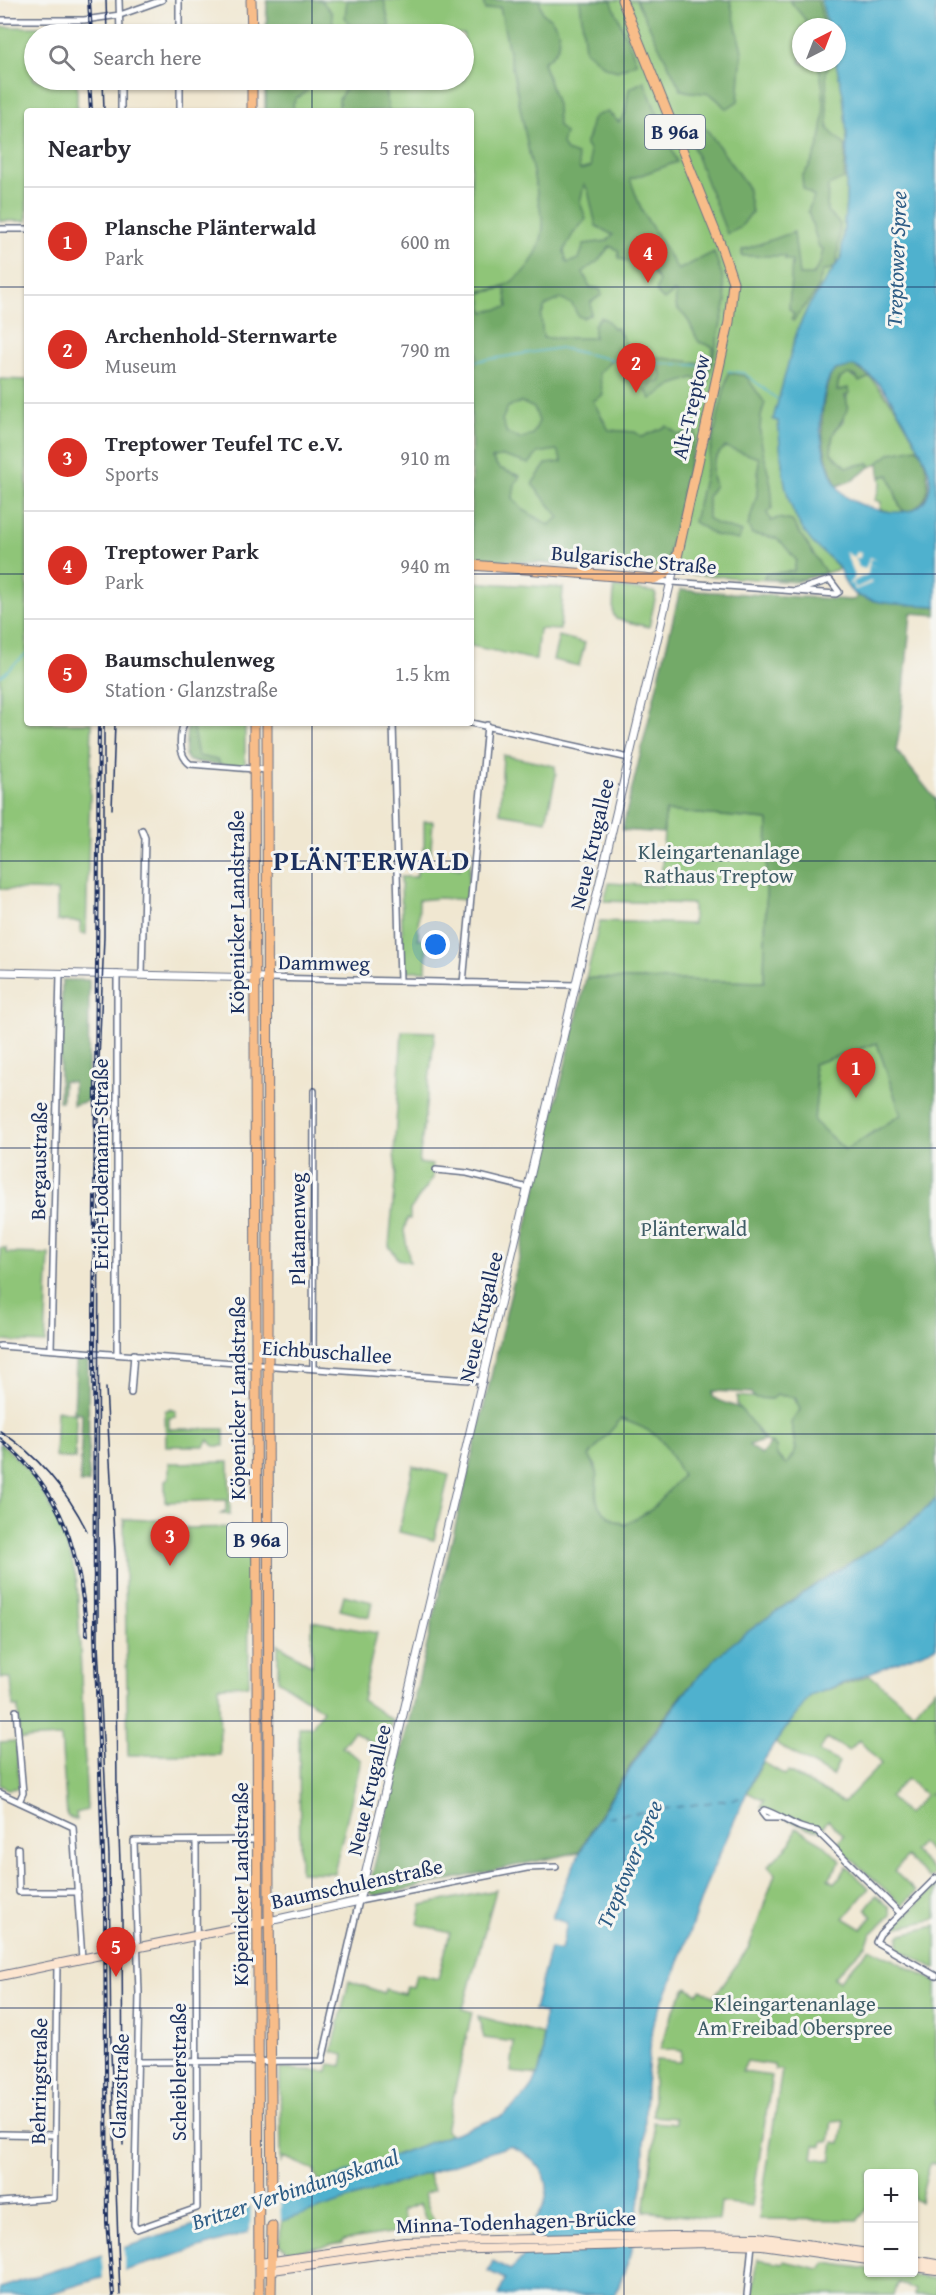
<!DOCTYPE html>
<html lang="en">
<head>
<meta charset="utf-8">
<style>
	:root { --surface:#fff; --page:#f7f7f7; --text:#2b2b33; --muted:#7c7c81; --line:#e1e1e2; --accent:#d93025 }
	body { margin:0; font-family:"Gentium Book Plus",serif; background:var(--page); color:var(--text) }
	.controls { position:absolute; right:18px; bottom:18px; display:grid; overflow:hidden; border-radius:6px; box-shadow:0 2px 4px #0004 }
	.controls button { width:54px; height:54px; display:grid; place-items:center; padding:0; border:0; border-bottom:2px solid var(--line); background:var(--surface); color:var(--text); font:30px sans-serif }
	.compass { position:absolute; left:792px; top:18px; width:54px; height:54px; border-radius:50%; background:var(--surface); box-shadow:0 2px 4px #0004; rotate:42deg }
	.you { position:absolute; left:436px; top:945px; width:21px; height:21px; margin:-15px; border:4px solid #fff; border-radius:50%; background:#1a73e8; box-shadow:0 0 0 9px #1a73e833 }
	.badge { display:grid; place-items:center; width:39px; height:39px; border-radius:50%; background:var(--accent); color:#fff; font-size:20px; font-weight:700 }
	.pin { position:absolute; translate:-50% -50px; filter:drop-shadow(0 2px 3px #0008) }
	.pin::after { content:''; position:absolute; top:32px; width:21px; height:18px; background:inherit; clip-path:polygon(0 0,100% 0,50% 100%) }
	.list { margin:0; padding:0; list-style:none }
	h2 { display:flex; justify-content:space-between; align-items:center; height:78px; margin:0; padding:0 24px; font-size:26px }
	h2 small { font-size:20px; font-weight:400; color:var(--muted) }
	.list li { display:grid; grid-template-columns:39px 1fr auto; gap:18px; align-items:center; box-sizing:border-box; height:108px; padding:0 24px; border-top:2px solid var(--line) }
	.list b { display:block; font-size:22px; white-space:nowrap }
	.list p { margin:0; font-size:20px; white-space:nowrap; color:var(--muted) }
	.list em { font-size:20px; font-style:normal; color:var(--muted) }
	.icon { flex:none; width:33px; height:33px; fill:none; stroke:currentColor; stroke-width:2; stroke-linecap:round; stroke-linejoin:round }
	.map { position:relative; flex:none; width:936px; height:2295px; overflow:hidden }
	.search { position:absolute; background:var(--surface); box-shadow:0 2px 4px #0004; left:24px; top:24px; width:450px; height:66px; display:flex; align-items:center; gap:15px; box-sizing:border-box; padding:0 21px; border-radius:33px; color:var(--muted); font-size:22px }
	.panel { position:absolute; background:var(--surface); box-shadow:0 2px 4px #0004; left:24px; top:108px; width:450px; height:618px; border-radius:6px }
	.map>svg:first-child { display:block }
	.green { fill:#8fc578; stroke:#557a6b; stroke-width:1.5; fill-rule:evenodd }
	.forest { fill:#73aa68; stroke:#476c63; stroke-width:1.5; fill-rule:evenodd }
	.water { fill:#4fb1ce; stroke:#357096; stroke-width:1.5; fill-rule:evenodd }
	.pier { fill:#f0e7d1 }
	.lines { fill:none; stroke-linecap:round; stroke-linejoin:round }
	.stream { stroke:#4fb1ce; stroke-width:1.5 }
	.ferry { stroke:#2d5c85; stroke-width:1.5; stroke-dasharray:8 6; stroke-linecap:butt }
	.secondary-tunnel { stroke:#c5c2ba; stroke-width:8; stroke-dasharray:8 4; stroke-linecap:butt }
	.minor-casing { stroke:#666f86; stroke-width:8 }
	.tertiary-casing { stroke:#666f86; stroke-width:9 }
	.secondary-casing { stroke:#666f86; stroke-width:10 }
	.primary-casing { stroke:#666f86; stroke-width:11 }
	.minor { stroke:#fff; stroke-width:5 }
	.tertiary { stroke:#fff; stroke-width:7 }
	.secondary { stroke:#fce5d0; stroke-width:8 }
	.primary { stroke:#f8bd89; stroke-width:9 }
	.tram { stroke:#1b2f5e; stroke-width:1.5 }
	.rail-casing { stroke:#1b2f5e; stroke-width:4 }
	.rail { stroke:#f6f6f2; stroke-width:1.5; stroke-dasharray:4.5; stroke-linecap:butt }
	.grid { fill:none; stroke:#1b2f5e; stroke-width:1.5; stroke-opacity:0.55 }
	.labels { text-anchor:middle; stroke-width:6; stroke-linejoin:round; paint-order:stroke }
	.shield { fill:#f6f6f2; stroke:#5d6b8a; stroke-width:1.5 }
	.shield-label { font-size:20px; font-weight:bold; fill:#1b2f5e }
	.street-label { font-size:21px; fill:#1b2f5e; stroke:#f6f6f2 }
	.park-label { font-size:21px; fill:#3e5c66; stroke:#f6f6f2 }
	.water-label { font-size:22px; font-style:italic; fill:#2d5c85; stroke:#f6f6f2 }
	.district-label { font-size:27px; font-weight:bold; letter-spacing:1.5px; fill:#1b2f5e; stroke:#f6f6f2 }
</style>
</head>
<body>
<div class="map">
<svg width="936" height="2295" viewBox="0 0 936 2295">
	<rect width="100%" height="100%" fill="#f6f6f2"/>
	<filter id="ink" filterUnits="userSpaceOnUse"><feTurbulence type="fractalNoise" baseFrequency=".0167" numOctaves="2"/><feDisplacementMap in="SourceGraphic" scale="12" xChannelSelector="R" yChannelSelector="G"/><feConvolveMatrix kernelMatrix="1 2 1 2 8 2 1 2 1" color-interpolation-filters="sRGB"/></filter>
	<filter id="wash" filterUnits="userSpaceOnUse"><feTurbulence type="fractalNoise" baseFrequency=".008" numOctaves="4" result="noise"/><feDisplacementMap in="SourceGraphic" scale="24" xChannelSelector="R" yChannelSelector="G"/><feGaussianBlur stdDeviation="1.35" result="paint"/><feColorMatrix in="noise" values="0 0 0 0 0 0 0 0 0 0 0 0 0 0 0 0 0 1.4 0 .05"/><feComposite in="paint" operator="in"/></filter>
	<g filter="url(#wash)">
		<rect width="100%" height="100%" fill="#f0e7d1"/>
		<path class="green" d="M267,0H821L828,27H801V63H836L843,94L847,135L846,202L841,258L808,307L797,331L773,420L778,421C785,491 782,516 838,566L839,569L795,582L471,558V111H265V80H464V34H266Z
			M0,27H75V34H34V80H77V111H27V221H0Z
			M848,374L858,379L870,377L896,408L920,450L916,448L870,467L869,463L847,467L831,453L833,433L844,421L848,389L837,391L838,383L842,376Z
			M0,379L27,380V723H92L86,934L81,933L80,922L57,921V891L0,889Z
			M889,475L900,507L906,513L899,514L880,509L881,502L875,500L881,483L880,477Z
			M471,582L563,588L560,630L539,629L536,660L471,646Z
			M614,587L654,592L656,595L649,627L616,619L613,613Z
			M559,636L585,643L579,666L553,660Z
			M187,723H245V767L192,762Z
			M503,755L555,766L556,775L546,821L500,813Z
			M665,811L768,820L764,982L586,978L600,921L693,924V904L604,901L609,883L661,886Z
			M424,821H433L430,862L460,869L462,851L471,850L467,900L439,898L419,900L418,939H427L426,971H403L401,877H416L419,866L424,862Z
			M402,1031L435,1032L419,1163L432,1165L433,1178L410,1210V1219H407L404,1231L410,1262L398,1259L389,1246L396,1170L394,1154Z
			M877,1043L901,1115L845,1150L814,1121L817,1091L813,1064Z
			M0,1248H6V1253L49,1254L45,1343L0,1341Z
			M777,1395L795,1397V1402H799L800,1410L791,1423L796,1450L786,1466L737,1405V1396L772,1399Z
			M169,1409L176,1411L175,1417L169,1418V1429H224V1446H214L209,1440L204,1446H166L165,1411Z
			M57,1410L76,1414L75,1459L55,1457Z
			M621,1418C661,1433 662,1438 683,1476L651,1510L625,1525C590,1510 595,1499 596,1465L588,1456Z
			M0,1443C42,1477 65,1527 77,1582L87,1810L76,1813L77,1820L67,1816L61,1737L19,1739L18,1707H13L11,1678H0Z
			M229,1462L230,1514H221L226,1511V1500L165,1502V1480L169,1478V1463Z
			M413,1466L449,1475L434,1540L399,1532Z
			M124,1519L178,1521L179,1528L248,1527L249,1685L219,1686L220,1755H128Z
			M344,1595L372,1602L369,1617L340,1610Z
			M312,1621L377,1633L362,1700L392,1720L384,1751L354,1731L342,1747L361,1760L334,1873L300,1872L299,1727H312L323,1710L278,1680V1644L312,1666Z
			M870,1675L913,1712L936,1688V1788L930,1794L936,1800V1856L921,1843L913,1851L936,1873L930,1879L907,1857L894,1871L916,1892L902,1905L836,1845L844,1836L828,1820L821,1830L807,1828L761,1807L764,1801L747,1792L763,1762L785,1775L788,1772L794,1775L843,1802L847,1799L881,1764L859,1740L849,1751L827,1738L819,1752L839,1762L832,1776L775,1743L810,1696ZM907,1779L926,1795L907,1814L889,1797Z
			M16,1741L19,1788L8,1789L0,1785V1742Z
			M796,1828L822,1843L841,1861L828,1879L835,1883L847,1867L869,1888L844,1918L862,1929L872,1916L866,1908L876,1895L889,1907L891,1915L871,1934L866,1945L833,1978L839,1981L870,1948L936,1982V2163H930L920,2202L914,2199V2174H868V2208L858,2220L759,2219L782,2070H775L774,2065L747,2061L742,2072L772,2076L752,2206L721,2202L719,2220L644,2211L654,2142L653,2122L675,2124V2118L653,2116V2074L656,2060L681,2062L682,2051L660,2049C667,2029 673,2005 687,1987L698,1994L701,1989L714,1997L749,1947L775,1874L768,1866L791,1843ZM844,2120L840,2143L834,2142L831,2161L813,2158L815,2145L822,2146L823,2141L829,2142L832,2121Z
			M936,1885V1919L896,1928L895,1927Z
			M496,1890L463,2009L472,2012L446,2131L451,2135L319,2183L314,2170L284,2157L281,2162L280,2069L328,2071L330,2064L342,2066L344,2055L332,2052L349,1981L384,1993L385,1989L404,1994L406,1986L413,1987L416,1974L438,1979L450,1933L418,1924L422,1905Z
			M936,1926V1969L899,1949V1937L902,1934Z
			M478,2016L543,2034V2053L538,2075L511,2072L514,2042L484,2038Z
			M428,2173L434,2190L424,2194L436,2230L397,2232L343,2240V2243L289,2252L280,2245L281,2221ZM420,2204L427,2223L407,2230L401,2211Z
			M758,2259L783,2263L784,2261L820,2269L826,2263L868,2269V2272L890,2273L936,2279V2295H914L915,2290L898,2282L894,2295H752Z"/>
		<path class="forest" d="M267,0H321L332,13L334,34H267Z
			M347,0H384L390,28L373,31L374,34H355L345,17Z
			M483,0H539C541,4 541,10 543,13C545,16 549,17 551,19C565,35 561,52 543,62L557,105L558,126L565,133L562,144L566,151L577,155L580,170L591,167L589,150L585,144C596,126 582,117 608,112L619,122L625,114L629,89L644,81L677,162L630,179L642,211L678,270L714,252L722,275L726,301L701,412L696,403L704,382L693,378L672,385L651,399L646,391L652,382H660L662,375L657,366L612,360L599,373L603,395L593,401L609,430L635,432L642,437L667,426L679,435L697,429L666,565L656,571L471,558V365L474,367C482,353 473,347 471,333C470,325 471,315 471,307L480,309L477,294L471,293V290C511,297 543,260 543,223L500,7L485,10ZM584,185L588,190L596,226L613,235L607,241L584,244L579,259L567,263L564,251L573,234L586,219L580,202ZM610,246L618,250L619,258L652,271L659,281L656,292L664,300L674,292L676,293C674,312 678,307 687,319C692,326 694,335 699,342L713,347L710,364L632,354L617,328H613L607,320L600,317L594,325V338H543L541,316L545,306L560,299L572,304L578,316L583,318L591,314V302L602,295L600,289L590,287L583,272L598,261ZM505,288L508,307L484,312L480,293ZM521,402L534,408L539,421L533,434L520,439L507,433L502,420L508,407ZM557,450L562,462L546,464L532,484L559,517L549,525L522,509L513,498L515,484L520,476L499,468L492,459L503,456L529,464L538,453Z
			M580,0H611L637,63L617,71L605,67L585,50Z
			M636,0H730L742,51L738,101L726,109C706,85 706,97 681,90Z
			M789,0H818L825,27H806L805,19Z
			M818,63H831L826,71L828,129L846,146L844,179L828,186L827,211L840,224L837,262L834,268L823,271L816,292L793,321L791,319L794,314L789,309L792,260H785V256H742V250L794,232L799,275H813L820,263L823,249L819,247L808,211L814,197L803,188L802,176C827,147 827,99 818,63Z
			M266,80H312V86L300,97H297L293,104L294,111H266Z
			M357,80H383L389,111H339V99L348,84L354,85Z
			M695,120L708,131L747,186L752,212L740,228L727,234L683,121Z
			M854,366L870,377L859,382L856,376L848,374L839,379L837,391L848,388L849,393L845,396C853,413 840,420 834,433C831,438 832,447 831,453L847,467L869,463L870,467L853,480L837,486C819,449 817,413 831,374L841,367Z
			M728,373L746,376L765,403C750,441 775,469 772,508L767,513L771,521L778,518L792,521L826,573L803,579H764L765,574L794,571L796,560L783,544L775,538L752,534L748,526L757,495L759,458L725,447C713,458 708,470 715,485L708,496V518L716,524L742,532L738,540L715,535L694,522Z
			M916,448C923,451 923,457 925,464C931,487 930,503 906,513L900,507L889,475L880,477L879,462L891,453Z
			M680,590L851,600L856,599V595L885,602L936,606V615L911,613L901,724L896,750L936,800V1499C900,1537 849,1561 806,1591C777,1611 744,1632 719,1656C666,1705 613,1789 579,1852L376,1896L368,1892L586,978L764,982L768,820L666,811L663,833L622,830ZM877,1043L901,1115L845,1150L814,1121L817,1091L813,1064ZM713,1391L751,1393L754,1398L772,1399L777,1395L795,1397L800,1410L791,1423L796,1450L786,1465L777,1456L776,1446L771,1443L761,1455L749,1445L764,1441C756,1431 750,1417 740,1409C731,1403 721,1404 713,1397ZM621,1419C661,1433 662,1438 682,1476L651,1510L625,1525C574,1503 611,1484 589,1456Z
			M187,723H192L198,756L218,760L221,765L189,761L185,755Z
			M62,980H89L88,1101L73,1105V1082L63,1081L62,1101H59Z
			M76,1360L88,1361L89,1483H80L82,1413L74,1412Z"/>
		<path class="water" d="M821,0H936V606C911,604 877,606 855,594C843,587 843,572 836,564C829,556 819,550 812,542C782,508 782,463 778,421L773,420L774,416L797,331L808,307L841,258L846,202L847,135L843,94L836,63L837,27H828ZM854,366C882,377 898,410 912,435C919,449 932,469 930,486C925,525 874,512 851,500C828,488 818,436 821,413C823,400 825,379 835,370Z
			M936,1499V1647L810,1696L775,1743L755,1774L706,1885L675,1973L653,2023L646,2085L643,2181L631,2254L615,2295H499L505,2279L488,2271L493,2261L510,2270C528,2255 528,2248 532,2227C534,2218 543,2211 545,2202C554,2174 532,2154 509,2146L289,2219L248,2230V2233L45,2295H0V2288L284,2196L502,2116C525,2099 542,2080 543,2050C544,2037 542,2026 545,2013L534,2010L550,1948L561,1950L567,1923L552,1918C574,1853 611,1796 650,1740C671,1711 693,1680 719,1655C745,1631 778,1611 807,1591C849,1561 901,1537 936,1499Z"/>
		<path class="pier" d="M845,552L854,557L857,552L861,553L860,558H855L859,567L865,569L870,557L877,560L871,559L869,564L875,566L869,565L868,574L853,582L856,588L871,581L872,583L855,590L851,583L847,586L855,576Z
			M280,2194L281,2223L250,2232L251,2204Z
			M124,2246V2274L103,2281L102,2253Z"/>
		<g class="lines">
			<path class="stream" d="M477,361L560,348L618,361L709,366
				M728,371L744,373L777,399
				M0,677L27,653"/>
			<path class="ferry" d="M607,1817L741,1798"/>
		</g>
	</g>
	<g filter="url(#ink)">
		<g class="lines">
			<path class="secondary-tunnel" d="M100,1955L130,1949"/>
			<g class="minor-casing">
				<path id="minor" d="M119,0L120,34
					M179,0V34
					M0,20H84L120,15L162,0
					M121,80V111
					M180,80V111
					M0,229H27
					M654,581L672,582L836,594L839,592L830,580L795,591
					M184,723C179,736 178,755 190,764L267,770
					M393,723L400,981
					M471,723L629,758
					M142,975L145,838L142,830
					M267,978L576,985
					M463,983L487,725
					M436,1170L467,1173L528,1188
					M0,1346L483,1381
					M51,1349L60,973
					M117,1353V974
					M313,1368L314,1091
					M131,1393L134,1354
					M16,1711L23,1793L19,1802
					M0,1793L73,1827L82,1959
					M780,1818H766L762,1813L764,1810C783,1816 797,1830 817,1831L901,1914
					M196,1841L197,2208L137,2229L134,2225L139,1993L134,1841L259,1840
					M18,1848L19,1892H78
					M936,1878L880,1934L876,1942L936,1976
					M138,2062L322,2061L359,1901L527,1868L556,1867
					M0,2134L55,2135
					M0,2202L54,2198L57,1964
					M747,2295L752,2244"/>
			</g>
			<g class="tertiary-casing">
				<path id="tertiary" d="M0,972L267,978
					M269,1921L359,1901L676,560"/>
			</g>
			<g class="secondary-casing">
				<path id="secondary" d="M130,1949L269,1921
					M0,1976L100,1955
					M914,2260L936,2264
					M260,2263L404,2242L673,2236L758,2237L868,2253
					M914,2267L936,2270
					M259,2272L404,2251L706,2243L762,2245L868,2260"/>
			</g>
			<g class="primary-casing">
				<path id="primary" d="M251,0L252,34
					M252,80V111
					M471,565L654,579L665,574L677,557L729,322L733,282L721,246L622,0
					M254,723L259,2295
					M267,723L269,1911L272,2196
					M271,2295L272,2226"/>
			</g>
			<use href="#minor" class="minor"/>
			<use href="#tertiary" class="tertiary"/>
			<use href="#secondary" class="secondary"/>
			<use href="#primary" class="primary"/>
			<path class="tram" d="M106,0L107,34
				M103,80L104,111
				M104,723V937L99,1061L98,1645L109,1855L111,2052L120,2295
				M112,809L115,723
				M106,1388L115,1551L117,1793
				M0,1431C39,1456 66,1489 87,1531
				M117,1785L122,1913L123,2145"/>
			<g class="rail-casing">
				<path id="rail" d="M89,0L91,34
					M89,80L91,111
					M99,723L94,1319L95,1633L105,1911L107,2222L113,2295
					M0,1439C65,1492 80,1555 87,1635"/>
			</g>
			<use href="#rail" class="rail"/>
		</g>
	</g>
	<path class="grid" d="M312,0V34M624,0V2295M312,80V111M0,287H27M471,287H936M0,574H27M471,574H936M312,723V2295M0,861H936M0,1148H936M0,1434H936M0,1721H936M0,2008H936"/>
	<g class="labels">
		<g class="shield">
			<rect x="645" y="115" width="60" height="34" rx="4.5"/>
			<rect x="227" y="1523" width="60" height="34" rx="4.5"/>
		</g>
		<g class="shield-label">
			<text x="675" y="139">B 96a</text>
			<text x="257" y="1547">B 96a</text>
		</g>
		<g class="street-label">
			<text transform="translate(691 407) rotate(-77)" y="7">Alt-Treptow</text>
			<text transform="translate(634 560) rotate(5)" y="7">Bulgarische Straße</text>
			<text transform="translate(592 844) rotate(-77)" y="7">Neue Krugallee</text>
			<text transform="translate(237 912) rotate(-90)" y="7">Köpenicker Landstraße</text>
			<text transform="translate(324 963) rotate(1)" y="7">Dammweg</text>
			<text transform="translate(39 1161) rotate(-89)" y="7">Bergaustraße</text>
			<text transform="translate(101 1164) rotate(-90)" y="7">Erich-Lodemann-Straße</text>
			<text transform="translate(298 1229) rotate(-90)" y="7">Platanenweg</text>
			<text transform="translate(481 1317) rotate(-77)" y="7">Neue Krugallee</text>
			<text transform="translate(327 1352) rotate(4)" y="7">Eichbuschallee</text>
			<text transform="translate(238 1398) rotate(-90)" y="7">Köpenicker Landstraße</text>
			<text transform="translate(369 1790) rotate(-77)" y="7">Neue Krugallee</text>
			<text transform="translate(241 1884) rotate(-90)" y="7">Köpenicker Landstraße</text>
			<text transform="translate(357 1884) rotate(-12)" y="7">Baumschulenstraße</text>
			<text transform="translate(179 2072) rotate(-90)" y="7">Scheiblerstraße</text>
			<text transform="translate(39 2081) rotate(-89)" y="7">Behringstraße</text>
			<text transform="translate(120 2086) rotate(-88)" y="7">Glanzstraße</text>
			<text transform="translate(516 2222) rotate(-2)" y="7">Minna-Todenhagen-Brücke</text>
		</g>
		<g class="park-label">
			<text x="719" y="859">Kleingartenanlage<tspan x="719" dy="24">Rathaus Treptow</tspan></text>
			<text x="694" y="1236">Plänterwald</text>
			<text x="795" y="2011">Kleingartenanlage<tspan x="795" dy="24">Am Freibad Oberspree</tspan></text>
		</g>
		<g class="water-label">
			<text transform="translate(896 259) rotate(-88)" y="8">Treptower Spree</text>
			<text transform="translate(629 1864) rotate(-67)" y="8">Treptower Spree</text>
			<text transform="translate(295 2189) rotate(-18)" y="8">Britzer Verbindungskanal</text>
		</g>
		<g class="district-label">
			<text x="372" y="870">PLÄNTERWALD</text>
		</g>
	</g>
</svg>
<div class="controls">
<button>+</button>
<button>−</button>
</div>
<svg class="compass" viewBox="-18 -18 36 36"><path d="M0-13l5 13h-10z" fill="#e53935"/><path d="M0 13l5-13h-10z" fill="#7c7c81"/></svg>
<div class="you"></div>
<div class="pin badge" style="left:856px;top:1098px">1</div>
<div class="pin badge" style="left:636px;top:393px">2</div>
<div class="pin badge" style="left:170px;top:1566px">3</div>
<div class="pin badge" style="left:648px;top:283px">4</div>
<div class="pin badge" style="left:116px;top:1977px">5</div>
<div class="search"><svg class="icon" aria-label="search" viewBox="0 0 24 24"><circle cx="10" cy="10" r="6"/><path d="M15 15l6 6"/></svg>Search here</div>
<section class="panel">
<h2>Nearby<small>5 results</small></h2>
<ul class="list">
<li><span class="badge">1</span><div><b>Plansche Plänterwald</b><p>Park</p></div><em>600 m</em></li>
<li><span class="badge">2</span><div><b>Archenhold-Sternwarte</b><p>Museum</p></div><em>790 m</em></li>
<li><span class="badge">3</span><div><b>Treptower Teufel TC e.V.</b><p>Sports</p></div><em>910 m</em></li>
<li><span class="badge">4</span><div><b>Treptower Park</b><p>Park</p></div><em>940 m</em></li>
<li><span class="badge">5</span><div><b>Baumschulenweg</b><p>Station · Glanzstraße</p></div><em>1.5 km</em></li>
</ul>
</section>
</div>
</body>
</html>
